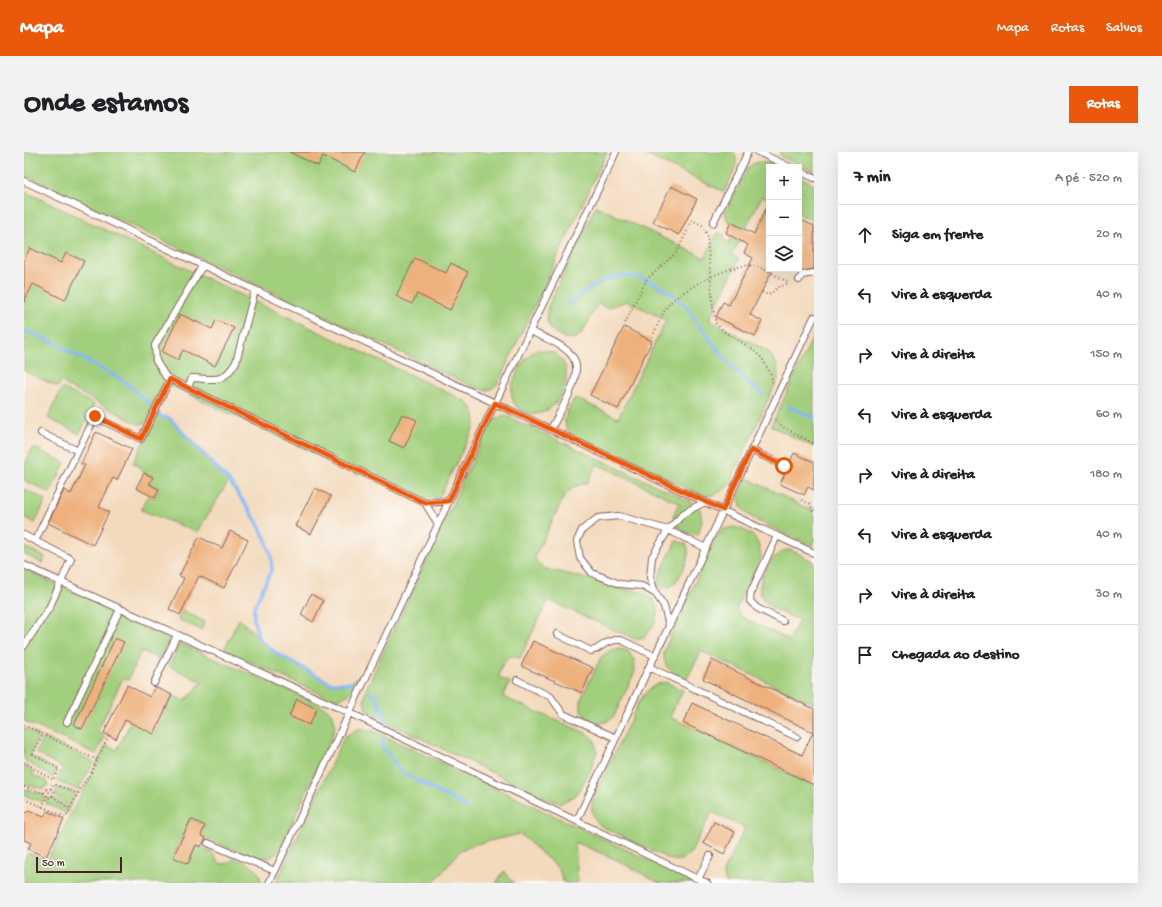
<!DOCTYPE html>
<html lang="pt">
<head>
<meta charset="utf-8">
<style>
	:root { --surface:#fff; --page:#f2f2f2; --text:#202124; --muted:#757577; --line:#e0e0e0; --accent:#ea580c }
	body { margin:0; font-family:"Gochi Hand",sans-serif; background:var(--page); color:var(--text) }
	.controls { position:absolute; right:12px; top:12px; display:grid; overflow:hidden; border-radius:0px; box-shadow:0 4px 16px #0002 }
	.controls button { width:36px; height:36px; display:grid; place-items:center; padding:0; border:0; border-bottom:1px solid var(--line); background:var(--surface); color:var(--text); font:20px sans-serif }
	.scale { position:absolute; left:12px; bottom:10px; width:86px; box-sizing:border-box; padding-left:4px; border:2px solid #4a1f2b; border-top:0; font-size:11px; line-height:14px; white-space:nowrap; color:#4a1f2b; -webkit-text-stroke:3px #fdfcf7; paint-order:stroke }
	.stop { position:absolute; width:12px; height:12px; margin:-9px; border:3px solid #ea580c; border-radius:50%; background:#fff }
	.stop.end { background:#ea580c; border-color:#fff; box-shadow:0 1px 4px #0008 }
	.list { margin:0; padding:0; list-style:none }
	h2 { display:flex; justify-content:space-between; align-items:center; height:52px; margin:0; padding:0 16px; font-size:17px }
	h2 small { font-size:13px; font-weight:400; color:var(--muted) }
	.list li { display:grid; grid-template-columns:26px 1fr auto; gap:12px; align-items:center; box-sizing:border-box; height:60px; padding:0 16px; border-top:1px solid var(--line) }
	.list b { display:block; font-size:15px; white-space:nowrap }
	.list em { font-size:13px; font-style:normal; color:var(--muted) }
	.icon { flex:none; width:22px; height:22px; fill:none; stroke:currentColor; stroke-width:2; stroke-linecap:round; stroke-linejoin:round }
	.map { position:relative; flex:none; width:790px; height:731px; overflow:hidden; border-radius:0px }
	header { display:flex; align-items:center; gap:24px; box-sizing:border-box; height:56px; padding:0 20px; background:var(--accent); color:#fff }
	header strong { font-size:19px }
	nav { display:flex; gap:22px; margin-inline-start:auto; font-size:14px }
	.intro { display:flex; align-items:center; justify-content:space-between; box-sizing:border-box; height:96px; padding:0 24px }
	h1 { margin:0; font-size:28px }
	.button { padding:10px 18px; border-radius:0px; background:var(--accent); color:#fff; font-size:14px; font-weight:700 }
	main { display:flex; gap:24px; padding:0 24px }
	aside { flex:1; background:var(--surface); border-radius:0px; box-shadow:0 4px 16px #0002 }
	.map>svg:first-child { display:block }
	.green { fill:#a2cf7d; stroke:#767754 }
	.lines { fill:none; stroke-linecap:round; stroke-linejoin:round }
	.stream { stroke:#87b7f2; stroke-width:3.5 }
	.building { fill:#eeb07b }
	.lane-casing { stroke:#85605e; stroke-width:8 }
	.path { stroke:#85605e; stroke-width:2; stroke-dasharray:1 3; stroke-linecap:butt }
	.lane { stroke:#fff; stroke-width:6 }
	.route { stroke:#ea580c; stroke-width:5 }
</style>
</head>
<body>
<header>
<strong>Mapa</strong>
<nav><a>Mapa</a><a>Rotas</a><a>Salvos</a></nav>
</header>
<div class="intro"><h1>Onde estamos</h1><a class="button">Rotas</a></div>
<main>
<div class="map">
<svg width="790" height="731" viewBox="0 0 790 731">
	<rect width="100%" height="100%" fill="#fdfcf7"/>
	<filter id="ink" filterUnits="userSpaceOnUse"><feTurbulence type="fractalNoise" baseFrequency=".025" numOctaves="2"/><feDisplacementMap in="SourceGraphic" scale="8" xChannelSelector="R" yChannelSelector="G"/><feConvolveMatrix kernelMatrix="1 2 1 2 8 2 1 2 1" color-interpolation-filters="sRGB"/></filter>
	<filter id="wash" filterUnits="userSpaceOnUse"><feTurbulence type="fractalNoise" baseFrequency=".012" numOctaves="4" result="noise"/><feDisplacementMap in="SourceGraphic" scale="16" xChannelSelector="R" yChannelSelector="G"/><feGaussianBlur stdDeviation="0.9" result="paint"/><feColorMatrix in="noise" values="0 0 0 0 0 0 0 0 0 0 0 0 0 0 0 0 0 1.4 0 .05"/><feComposite in="paint" operator="in"/></filter>
	<g filter="url(#wash)">
		<rect width="100%" height="100%" fill="#f3dabd"/>
		<path class="green" d="M0,0H583L474,231C466,240 461,239 450,235L0,23Z
			M616,0H710C717,12 705,29 700,40Z
			M755,0H790V20L758,5Z
			M735,10L748,12L755,15H745V48L738,44L708,103L715,107L685,168L745,200L753,213L754,226L705,333C697,340 691,344 680,344L548,283C546,281 543,278 542,276C538,265 546,254 551,246L594,266L642,168L603,149L583,156L574,151C570,158 559,181 555,184C545,191 530,183 525,174C521,167 523,160 525,152L572,54L681,106L693,82L695,81L701,83L699,88L705,91L708,84L712,86L717,75L704,69L701,61L723,17L728,12Z
			M775,25L790,32V69L775,62Z
			M0,39L173,122L441,249C451,257 453,263 450,275L415,346L403,347L338,315L334,322L141,231L123,270L118,272H114L43,234L37,229L34,235L0,219Z
			M790,183V295L747,274Z
			M512,198C520,198 529,199 535,205C555,223 531,269 504,261C477,253 489,223 501,208C504,204 508,201 512,198Z
			M38,236L70,252L55,282L24,266Z
			M134,261L137,265H144L205,329L173,380L117,358L125,342L131,346L135,337L125,332L129,325L116,318L117,315L109,311Z
			M480,263L667,350L676,357L678,369L674,383L656,379L649,364L655,351L573,312L563,331L552,334L542,341L511,404L512,410L519,416L620,441L629,447L634,458L631,471L621,485L610,487L524,448L496,506L486,504C479,510 476,516 475,525L486,530L479,545L564,582L571,589L573,600L566,620L551,644L537,651L523,647L355,566L342,558L340,548L343,535L464,275L470,268Z
			M9,295L41,311L26,341L0,328V314Z
			M723,326L788,359L790,355V395L732,368L723,362L717,354L715,344Z
			M0,337L22,348L11,371L0,365Z
			M710,375C728,380 735,386 737,405L712,457L717,465L765,488L775,468C766,464 750,459 744,453C741,450 737,445 736,440C733,428 751,396 765,398C772,399 783,407 790,410V522L788,527L790,528V552L677,499L663,527C648,521 639,517 640,499L690,388L700,377Z
			M652,389L662,392C664,396 665,399 664,404C663,411 654,431 647,434C643,436 639,436 635,434L632,430Z
			M0,395L21,405L18,411L0,402Z
			M0,417L91,459L90,462L145,487L135,507L117,499L104,528L99,526L73,580L81,584L72,602L0,569Z
			M158,458L181,470L177,478L154,467Z
			M215,467L252,501L306,531H326L338,521C329,537 329,546 308,547L200,498Z
			M156,491C194,510 234,524 272,542C282,547 297,551 305,559C313,566 311,576 308,585L255,698C252,701 249,705 245,706C232,709 195,691 182,686L177,683L181,674L167,667L149,704L164,711L172,693L190,702C193,713 201,715 209,707C221,709 238,716 237,731H0V709L4,701L23,709L82,593L93,598L109,565L130,582L148,543L161,549L178,530L145,514Z
			M596,497L604,499L610,508L611,519L590,564L582,570L573,571L563,567L557,558V547L577,505L587,498Z
			M641,530L659,538L646,565L790,634V731H702L699,720L721,676L688,660L667,700C660,708 655,710 645,707L577,674C568,665 566,659 569,646L614,552C620,541 628,532 641,530Z
			M0,576L15,583L6,603L32,618L29,626L0,608Z
			M334,577H342L352,580L673,731H635L593,708L551,690L554,731H540L534,716L496,682L452,692L437,698L409,731H252L320,585L328,580Z
			M19,585L70,610L54,638L32,629L39,616L12,601Z
			M0,613L10,620L9,623L22,629L24,633L19,637L0,632Z
			M33,635L52,642L46,655L31,644Z
			M0,637L19,642L20,646L18,650L0,643Z
			M29,646L45,657L43,662L22,651L23,647Z
			M480,719L490,731H472Z"/>
		<g class="lines">
			<path class="stream" d="M543,153C558,142 574,128 593,124C616,120 645,137 661,153C666,158 669,165 673,170C685,187 699,205 713,220C721,228 730,235 739,242
				M0,178L27,189L101,230L125,251
				M765,255L790,266
				M134,261L137,265H144L205,329L232,368L241,386L247,403L248,417L230,455V469L235,487L252,501L306,531H326L329,533
				M346,541L351,543L362,568
				M359,587L358,594L377,620L442,655"/>
		</g>
		<g id="blocks">
			<path class="building" d="M265,0H341L331,20L299,4L294,14Z
				M647,34L673,47L655,83L629,70Z
				M745,50V117H749L726,163L738,169L731,184L692,165L699,150L705,153L729,106L720,101L724,93L702,81L707,70L730,82Z
				M775,67L790,74V117L775,120Z
				M6,96L37,111L42,101L60,109L41,148L9,132L0,150V108Z
				M391,106L422,121L427,111L444,120L426,158L393,142L388,152L372,144Z
				M156,162L188,177L192,168L210,176L191,214L159,198L154,208L138,200Z
				M600,175L628,189L594,257L566,243Z
				M378,262L393,268L380,296L365,289Z
				M72,280L108,297L93,328L89,326L75,355L85,360L69,393L24,371L40,338L47,342L61,313L57,312Z
				M770,301L790,310V338L784,335L780,343L756,332Z
				M120,321L129,325L125,332L135,337L131,346L112,336Z
				M291,336L307,344L287,382L271,374Z
				M206,379L224,388L200,436L175,424L156,463L145,457L160,426L155,424L175,385L198,396Z
				M287,442L299,449L289,470L277,463Z
				M91,486L100,490L58,577L50,573Z
				M509,489L569,516L558,541L497,514Z
				M688,508L790,557V633L659,571L668,551L778,603L789,580L679,527Z
				M103,533L126,545L131,535L148,543L130,582L101,568L92,587L80,581Z
				M273,547L293,557L285,573L265,564Z
				M5,658L20,665L23,659L40,667L22,705L4,697L7,691L0,688V660L3,661Z
				M167,667L181,674L177,683L182,686L177,695L172,693L164,712L149,705Z
				M690,670L711,680L700,702L679,691Z"/>
		</g>
	</g>
	<g filter="url(#ink)">
		<use href="#blocks" fill-opacity="0" stroke="#85605e" stroke-width="1"/>
		<g class="lines">
			<g class="lane-casing">
				<path id="lane" d="M734,0L766,15
					M775,19L790,26
					M0,29L753,384
					M689,71L724,0
					M179,113L131,193L132,209L142,225L401,351L425,349
					M775,128L778,123L790,121
					M506,179C516,184 533,190 541,197C547,201 552,208 552,215C553,234 535,261 527,277
					M164,235L168,226C191,227 199,232 212,210L231,138
					M727,298L760,314
					M54,299L71,265L117,287L146,227
					M401,351L414,372
					M0,383L11,389L54,299L17,281
					M0,413L37,430L47,407L11,389
					M632,442L626,426L628,405L644,378L682,396
					M759,469L733,456L726,449L727,440L753,384L790,401
					M645,474L640,454L632,442L618,434L596,432L568,421L556,406L553,389L558,378L574,366L595,364L644,378L660,361L681,350
					M533,482L567,499L573,497L582,491L591,488H597L631,504L625,515
					M0,494L25,456L37,430L326,561L674,727
					M631,504L790,165
					M493,528L527,545L539,562L592,586L553,668
					M130,531L153,483
					M43,570L96,457
					M592,586L625,515L773,585
					M184,691L251,719L471,251L592,0
					M245,731L251,719
					M683,731L674,727L686,704"/>
			</g>
			<path class="path" d="M738,140L745,143L755,135L766,131
				M601,171L622,128L653,100L668,68L678,73L683,83L689,156L692,172L701,180L728,197L738,206L747,223L749,232
				M628,185C633,175 638,161 645,152C657,138 711,109 730,114C740,116 756,126 765,131
				M751,267L759,275L790,292
				M778,348L786,352L790,362
				M0,573L73,608
				M0,610L29,628L35,617L9,602L19,582
				M0,635L20,641
				M20.5 641a4.5 4.5 0 1 1 9 0a4.5 4.5 0 1 1-9 0Z
				M28,644L46,657
				M0,647L42,665L54,641
				M18,655L29,632L54,641L67,621L85,583"/>
			<use href="#lane" class="lane"/>
		</g>
	</g>
	<g class="lines" filter="url(#ink)">
		<path class="route" d="M71,264L117,287L146,227L401,351L425,349L471,251L699,358L727,298L760,314"/>
	</g>
</svg>
<div class="controls">
<button>+</button>
<button>−</button>
<button><svg class="icon" aria-label="layers" viewBox="0 0 24 24"><path d="M12 4l9 5-9 5-9-5zM3 14l9 5 9-5"/></svg></button>
</div>
<div class="scale">50 m</div>
<div class="stop" style="left:760px;top:314px"></div>
<div class="stop end" style="left:71px;top:264px"></div>
</div>
<aside>
<h2>7 min<small>A pé · 520 m</small></h2>
<ul class="list">
<li><svg class="icon" aria-label="ahead" viewBox="0 0 24 24"><path d="M12 20V5M6 11l6-6 6 6"/></svg><div><b>Siga em frente</b></div><em>20 m</em></li>
<li><svg class="icon" aria-label="left" viewBox="0 0 24 24"><path d="M17 20v-9H6M10 6l-5 5 5 5"/></svg><div><b>Vire à esquerda</b></div><em>40 m</em></li>
<li><svg class="icon" aria-label="right" viewBox="0 0 24 24"><path d="M7 20v-9h11M14 6l5 5-5 5"/></svg><div><b>Vire à direita</b></div><em>150 m</em></li>
<li><svg class="icon" aria-label="left" viewBox="0 0 24 24"><path d="M17 20v-9H6M10 6l-5 5 5 5"/></svg><div><b>Vire à esquerda</b></div><em>60 m</em></li>
<li><svg class="icon" aria-label="right" viewBox="0 0 24 24"><path d="M7 20v-9h11M14 6l5 5-5 5"/></svg><div><b>Vire à direita</b></div><em>180 m</em></li>
<li><svg class="icon" aria-label="left" viewBox="0 0 24 24"><path d="M17 20v-9H6M10 6l-5 5 5 5"/></svg><div><b>Vire à esquerda</b></div><em>40 m</em></li>
<li><svg class="icon" aria-label="right" viewBox="0 0 24 24"><path d="M7 20v-9h11M14 6l5 5-5 5"/></svg><div><b>Vire à direita</b></div><em>30 m</em></li>
<li><svg class="icon" aria-label="arrive" viewBox="0 0 24 24"><path d="M6 21V4h12l-3 4 3 4H6"/></svg><div><b>Chegada ao destino</b></div></li>
</ul>
</aside>
</main>
</body>
</html>
